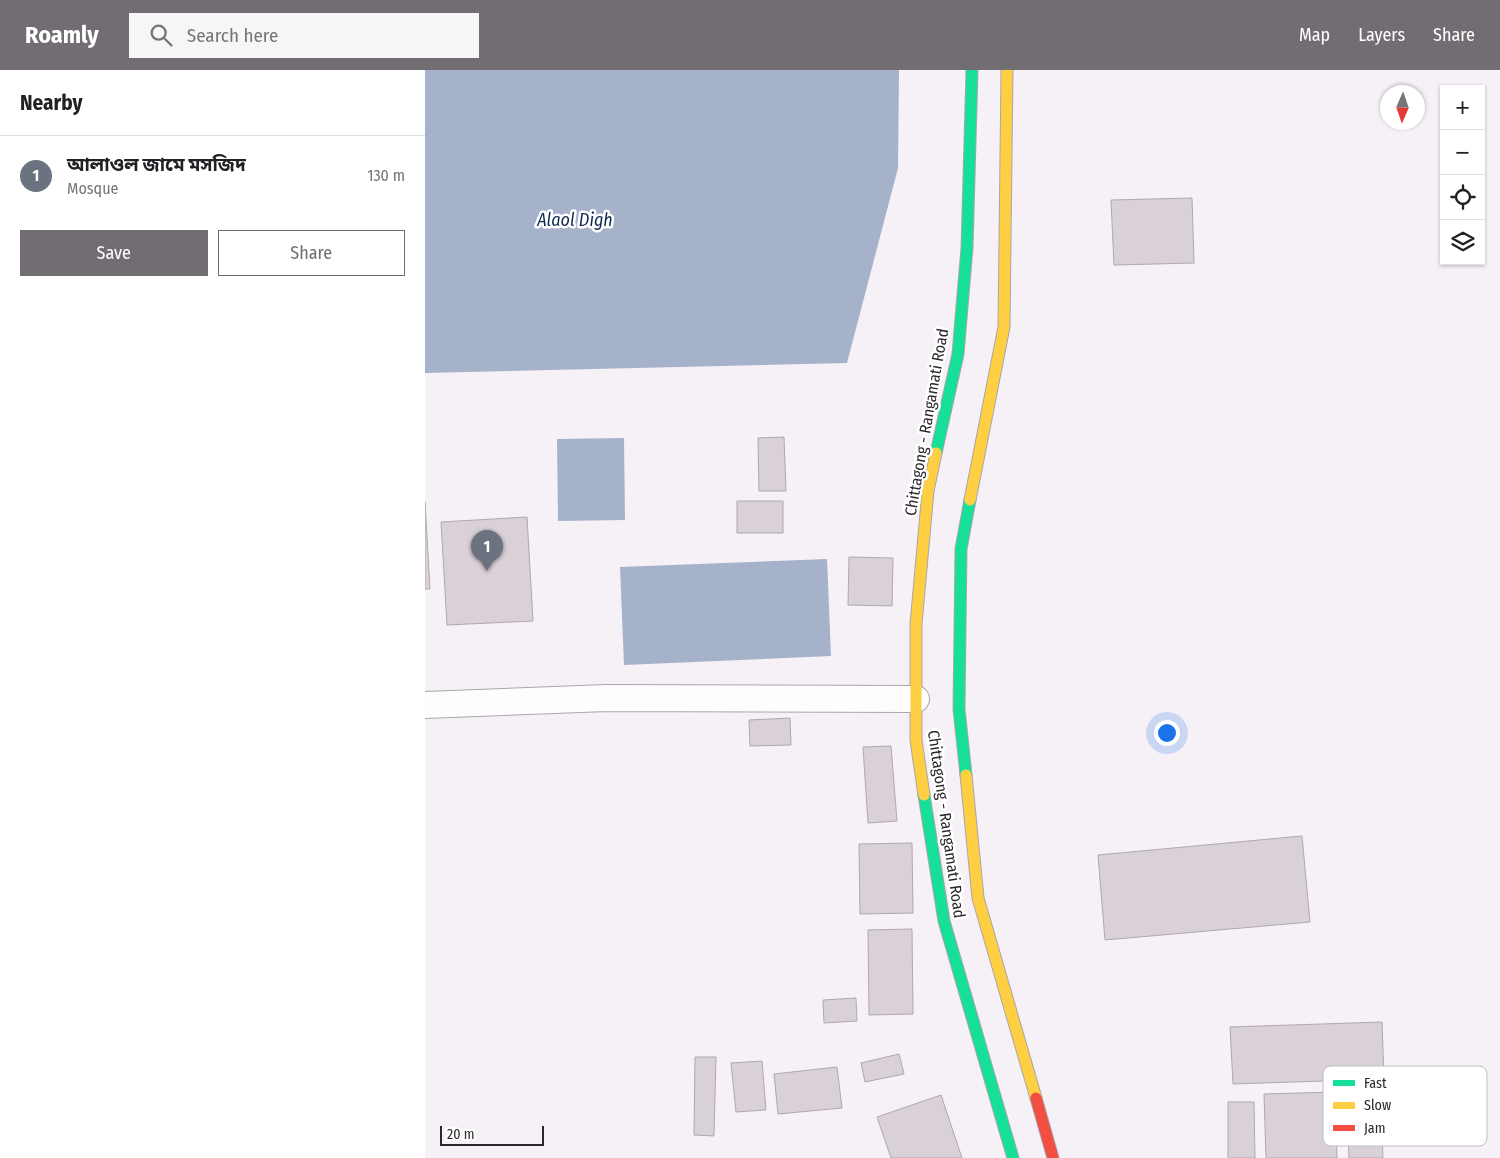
<!DOCTYPE html>
<html lang="en">
<head>
<meta charset="utf-8">
<style>
	:root { --surface:#fff; --page:#f6f6f6; --text:#202124; --muted:#757577; --line:#e0e0e0; --accent:#726d73 }
	body { margin:0; font-family:"Fira Sans Condensed","Noto Sans Bengali",sans-serif; background:var(--page); color:var(--text) }
	.controls { position:absolute; right:15px; top:15px; display:grid; overflow:hidden; border-radius:0px; box-shadow:0 1px 4px #0004 }
	.controls button { width:45px; height:45px; display:grid; place-items:center; padding:0; border:0; border-bottom:1px solid var(--line); background:var(--surface); color:var(--text); font:25px sans-serif }
	.compass { position:absolute; left:955px; top:15px; width:45px; height:45px; border-radius:50%; background:var(--surface); box-shadow:0 1px 4px #0004; rotate:182deg }
	.scale { position:absolute; left:15px; bottom:12px; width:104px; box-sizing:border-box; padding-left:5px; border:2px solid #2b272c; border-top:0; font-size:14px; line-height:18px; white-space:nowrap; color:#2b272c; -webkit-text-stroke:4px #fff; paint-order:stroke }
	.you { position:absolute; left:741px; top:662px; width:18px; height:18px; margin:-12px; border:4px solid #fff; border-radius:50%; background:#1a73e8; box-shadow:0 0 0 8px #1a73e833 }
	.badge { display:grid; place-items:center; width:32px; height:32px; border-radius:50%; background:var(--accent); color:#fff; font-size:16px; font-weight:700 }
	.pin { position:absolute; translate:-50% -41px; filter:drop-shadow(0 1px 2px #0008) }
	.pin::after { content:''; position:absolute; top:26px; width:18px; height:15px; background:inherit; clip-path:polygon(0 0,100% 0,50% 100%) }
	.list { margin:0; padding:0; list-style:none }
	h2 { display:flex; justify-content:space-between; align-items:center; height:65px; margin:0; padding:0 20px; font-size:21px }
	h2 small { font-size:16px; font-weight:400; color:var(--muted) }
	.list li { display:grid; grid-template-columns:32px 1fr auto; gap:15px; align-items:center; box-sizing:border-box; height:80px; padding:0 20px; border-top:1px solid var(--line) }
	.list b { display:block; font-size:19px; white-space:nowrap }
	.list p { margin:0; font-size:16px; white-space:nowrap; color:var(--muted) }
	.list em { font-size:16px; font-style:normal; color:var(--muted) }
	.actions { display:flex; gap:10px; padding:15px 20px }
	.actions a { flex:1; padding:11px 0; border:1px solid var(--accent); border-radius:0px; text-align:center; font-size:18px; color:var(--accent) }
	.actions .main { background:var(--accent); color:#fff }
	.icon { flex:none; width:28px; height:28px; fill:none; stroke:currentColor; stroke-width:2; stroke-linecap:round; stroke-linejoin:round }
	.map { position:relative; flex:none; width:1075px; height:1088px; overflow:hidden }
	header { display:flex; align-items:center; gap:30px; box-sizing:border-box; height:70px; padding:0 25px; background:var(--accent); color:#fff }
	header strong { font-size:24px }
	nav { display:flex; gap:28px; margin-inline-start:auto; font-size:18px }
	.search { width:350px; height:45px; background:var(--page); display:flex; align-items:center; gap:12px; box-sizing:border-box; padding:0 18px; border-radius:0px; color:var(--muted); font-size:19px }
	main { display:flex }
	aside { flex:1; background:var(--surface) }
	.map>svg:first-child { display:block }
	.water { fill:#a6b2c9 }
	.building { fill:#dad0d7; stroke:#aea9ad }
	.lines { fill:none; stroke-linecap:round; stroke-linejoin:round }
	.street-casing { stroke:#aaa6ab; stroke-width:28 }
	.fast-casing { stroke:#aaa6ab; stroke-width:13 }
	.slow-casing { stroke:#aaa6ab; stroke-width:13 }
	.jam-casing { stroke:#aaa6ab; stroke-width:13 }
	.street { stroke:#fefdfe; stroke-width:26 }
	.fast { stroke:#16e098; stroke-width:11 }
	.slow { stroke:#ffcf43; stroke-width:11 }
	.jam { stroke:#f24e42; stroke-width:11 }
	.labels { text-anchor:middle; stroke-width:5; stroke-linejoin:round; paint-order:stroke }
	.street-label { font-size:16px; fill:#2b272c; stroke:#fff }
	.water-label { font-size:18px; font-style:italic; fill:#112a52; stroke:#fff }
	.key { fill:#fff; stroke:#bfbec0; stroke-width:1 }
	.key-label { font-size:14px; fill:#2b272c }
</style>
</head>
<body>
<header>
<strong>Roamly</strong>
<div class="search"><svg class="icon" aria-label="search" viewBox="0 0 24 24"><circle cx="10" cy="10" r="6"/><path d="M15 15l6 6"/></svg>Search here</div>
<nav><a>Map</a><a>Layers</a><a>Share</a></nav>
</header>
<main>
<aside>
<h2>Nearby<small></small></h2>
<ul class="list">
<li><span class="badge" style="background:#6b7280">1</span><div><b>আলাওল জামে মসজিদ</b><p>Mosque</p></div><em>130 m</em></li>
</ul>
<div class="actions"><a class="main">Save</a><a>Share</a></div>
</aside>
<div class="map">
<svg width="1075" height="1088" viewBox="0 0 1075 1088">
	<rect width="100%" height="100%" fill="#f6f0f7"/>
	<path class="water" d="M0,0H474L473,98L422,293L0,303Z
		M199,368L200,450L133,451L132,369Z
		M402,489L406,586L199,595L195,497Z"/>
	<path class="building" d="M767,128L769,193L689,195L686,130Z
		M359,367L361,421H334L333,368Z
		M312,431H358V463H312Z
		M0,432L5,519H0Z
		M102,447L108,551L22,555L16,452Z
		M424,487L468,488L467,536L423,535Z
		M365,648L366,675L325,676L324,650Z
		M466,676L472,751L443,753L438,677Z
		M877,766L885,852L680,870L673,785Z
		M487,773L488,843L435,844L434,774Z
		M487,859L488,944L444,945L443,860Z
		M431,928L432,951L399,953L398,930Z
		M957,952L959,1009L808,1014L805,957Z
		M474,984L479,1004L440,1012L436,993Z
		M270,987H291L289,1066L269,1065Z
		M337,991L341,1040L311,1042L306,993Z
		M412,997L417,1038L353,1044L349,1004Z
		M955,1017L958,1088H924L921,1018Z
		M910,1022L912,1088H841L839,1024Z
		M516,1025L537,1088H466L452,1047Z
		M803,1032H829L830,1088H803Z"/>
	<g class="lines">
		<g class="street-casing">
			<path id="street" d="M0,635L182,628L491,629"/>
		</g>
		<g class="fast-casing">
			<path id="fast" d="M511,383L533,284L542,178L547,0
				M541,705L534,639L536,479L545,430
				M499,725L519,851L588,1088"/>
		</g>
		<g class="slow-casing">
			<path id="slow" d="M545,430L579,257L582,0
				M541,705L553,828L611,1028
				M499,725L491,670V554L503,421L511,383"/>
		</g>
		<g class="jam-casing">
			<path id="jam" d="M611,1028L628,1088"/>
		</g>
		<use href="#street" class="street"/>
		<use href="#fast" class="fast"/>
		<use href="#slow" class="slow"/>
		<use href="#jam" class="jam"/>
	</g>
	<g class="labels">
		<g class="street-label">
			<text transform="translate(501 352) rotate(-80)" y="6">Chittagong - Rangamati Road</text>
			<text transform="translate(522 754) rotate(82)" y="6">Chittagong - Rangamati Road</text>
		</g>
		<g class="water-label">
			<text x="150" y="156">Alaol Digh</text>
		</g>
	</g>
	<rect x="898" y="996" width="164" height="80" rx="8" class="key"/>
	<rect x="908" y="1010" width="22" height="6" fill="#16e098"/>
	<rect x="908" y="1032" width="22" height="7" fill="#ffcf43"/>
	<rect x="908" y="1055" width="22" height="6" fill="#f24e42"/>
	<g class="key-label">
		<text x="939" y="1018">Fast</text>
		<text x="939" y="1040">Slow</text>
		<text x="939" y="1063">Jam</text>
	</g>
</svg>
<div class="controls">
<button>+</button>
<button>−</button>
<button><svg class="icon" aria-label="locate" viewBox="0 0 24 24"><circle cx="12" cy="12" r="6"/><path d="M12 2v4M12 18v4M2 12h4M18 12h4"/></svg></button>
<button><svg class="icon" aria-label="layers" viewBox="0 0 24 24"><path d="M12 4l9 5-9 5-9-5zM3 14l9 5 9-5"/></svg></button>
</div>
<svg class="compass" viewBox="-18 -18 36 36"><path d="M0-13l5 13h-10z" fill="#e53935"/><path d="M0 13l5-13h-10z" fill="#757577"/></svg>
<div class="scale">20 m</div>
<div class="you"></div>
<div class="pin badge" style="left:62px;top:501px;background:#6b7280">1</div>
</div>
</main>
</body>
</html>
